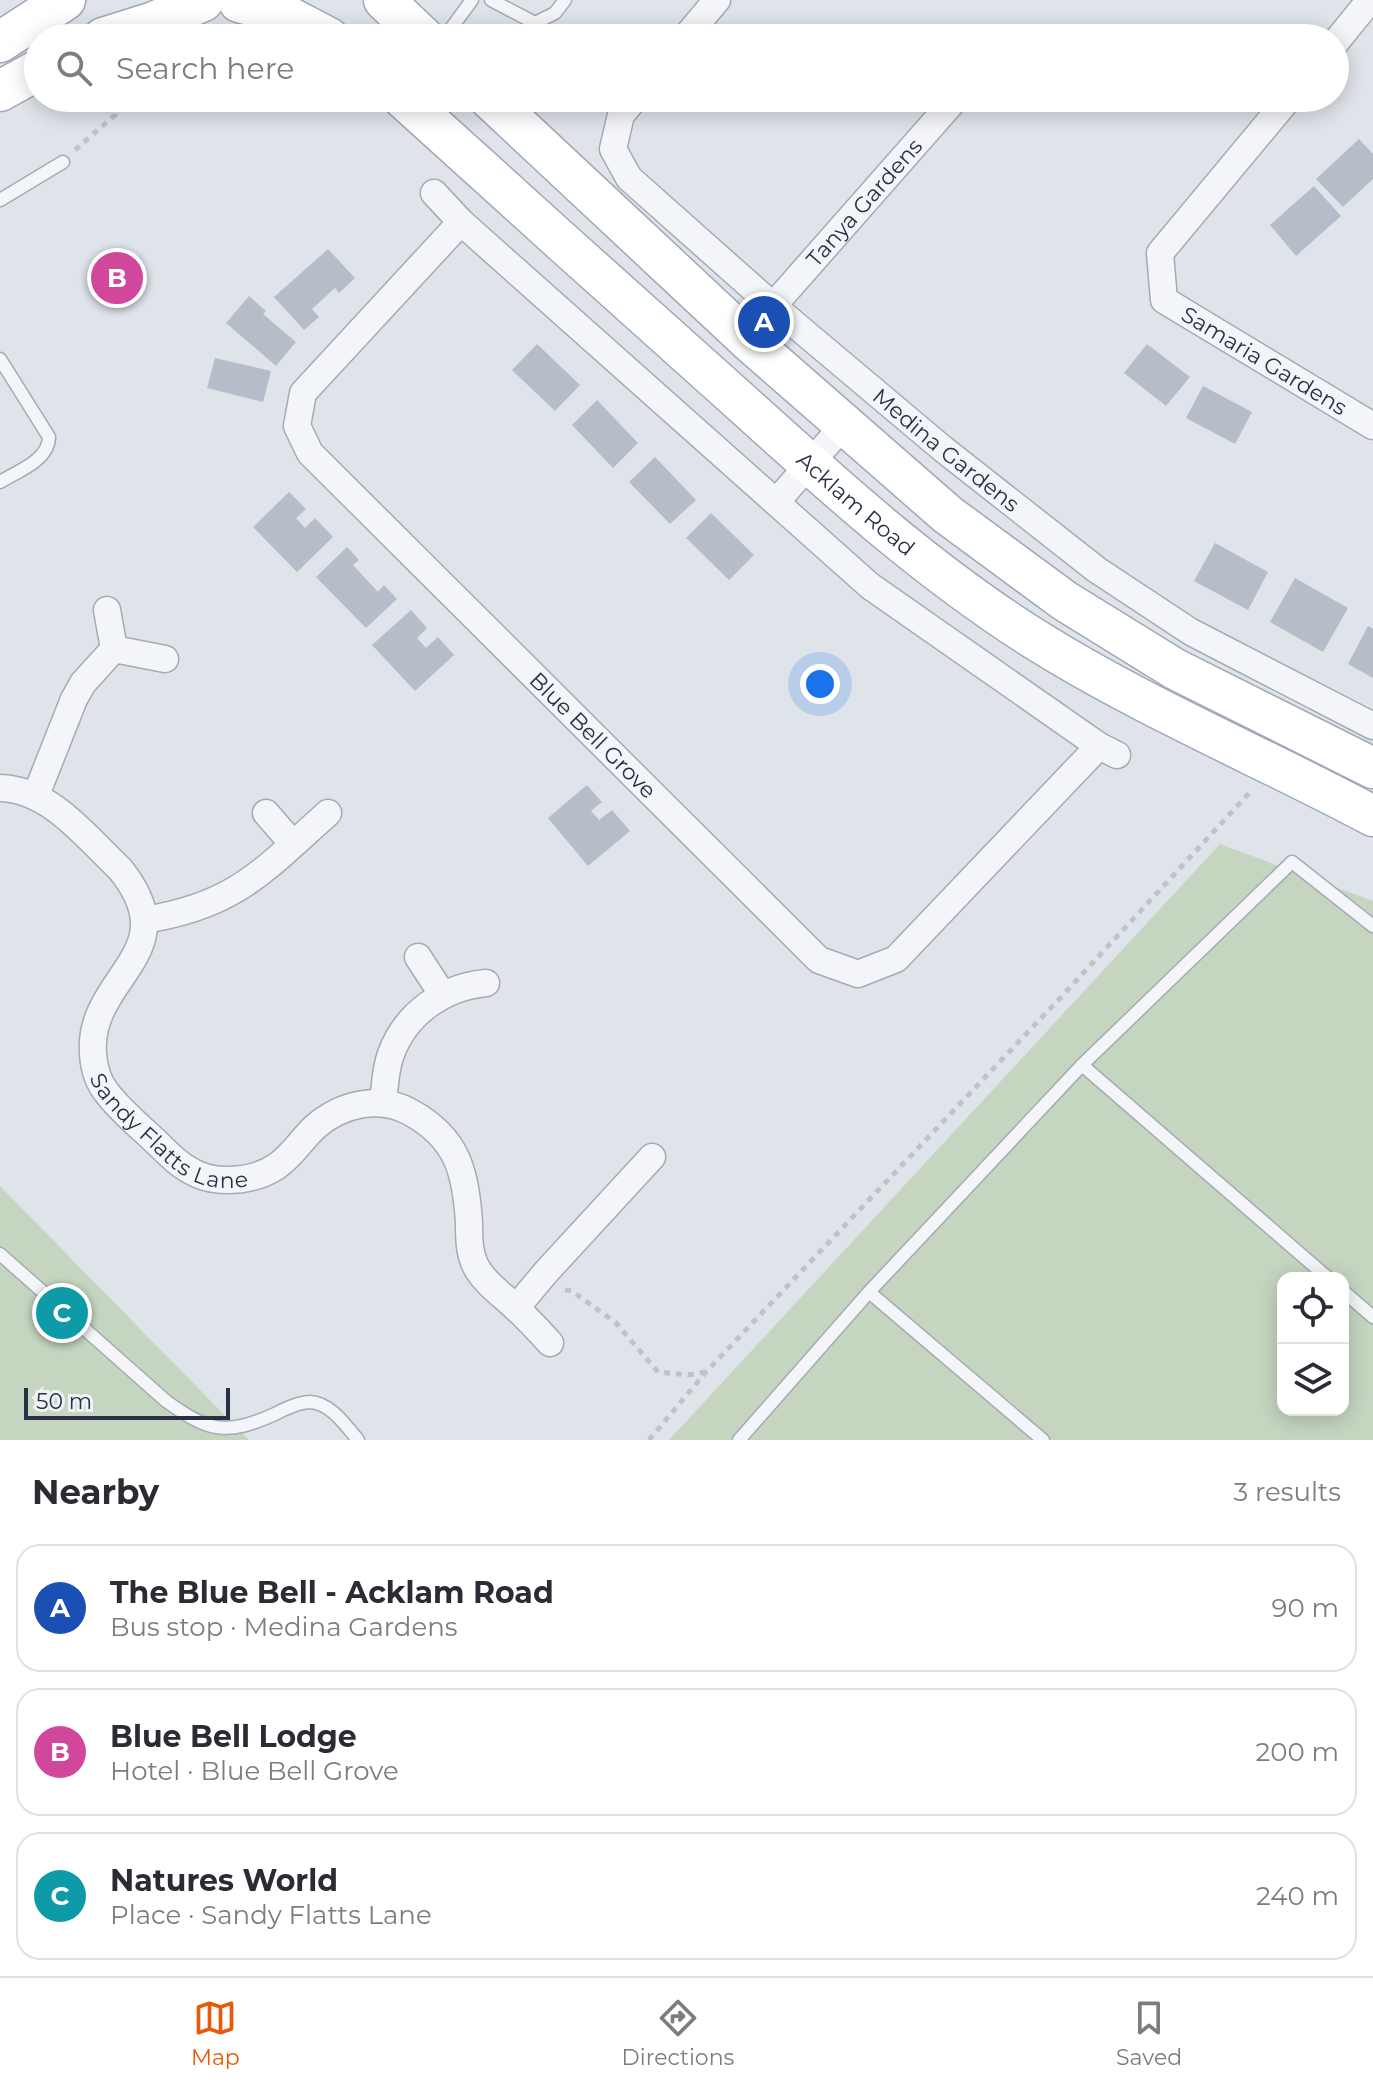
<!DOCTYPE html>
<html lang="en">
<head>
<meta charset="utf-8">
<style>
	:root { --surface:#fff; --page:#f7f7f7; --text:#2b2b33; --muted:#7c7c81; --line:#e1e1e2; --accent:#ea580c }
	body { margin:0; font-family:Montserrat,sans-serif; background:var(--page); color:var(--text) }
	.controls { position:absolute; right:24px; bottom:24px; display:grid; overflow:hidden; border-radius:16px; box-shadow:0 4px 20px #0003 }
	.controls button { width:72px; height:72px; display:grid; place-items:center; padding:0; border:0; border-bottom:2px solid var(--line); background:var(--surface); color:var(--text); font:40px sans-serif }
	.scale { position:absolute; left:24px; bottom:20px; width:206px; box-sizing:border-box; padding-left:8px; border:4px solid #273143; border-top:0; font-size:22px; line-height:28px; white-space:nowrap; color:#273143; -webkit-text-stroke:6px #eff3f7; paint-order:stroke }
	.you { position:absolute; left:820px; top:684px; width:28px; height:28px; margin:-20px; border:6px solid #fff; border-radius:50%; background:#1a73e8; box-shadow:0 0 0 12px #1a73e833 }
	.badge { display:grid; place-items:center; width:52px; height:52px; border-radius:50%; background:var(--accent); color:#fff; font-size:26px; font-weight:700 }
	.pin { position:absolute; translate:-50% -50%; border:4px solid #fff; box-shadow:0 2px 8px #0006 }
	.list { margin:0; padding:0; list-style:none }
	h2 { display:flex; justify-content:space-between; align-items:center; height:104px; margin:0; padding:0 32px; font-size:34px }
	h2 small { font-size:26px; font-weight:400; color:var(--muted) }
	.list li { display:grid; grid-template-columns:52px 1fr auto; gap:24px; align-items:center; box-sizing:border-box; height:128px; margin:0 16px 16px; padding:0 16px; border:2px solid var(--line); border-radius:24px }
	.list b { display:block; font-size:30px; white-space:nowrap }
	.list p { margin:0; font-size:26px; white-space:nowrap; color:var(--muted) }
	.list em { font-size:26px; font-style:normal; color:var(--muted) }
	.icon { flex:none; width:44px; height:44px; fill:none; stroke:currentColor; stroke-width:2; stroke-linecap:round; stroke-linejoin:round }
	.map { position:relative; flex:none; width:1373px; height:1440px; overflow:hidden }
	.search { position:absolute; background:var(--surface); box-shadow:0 4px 20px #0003; left:24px; right:24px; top:24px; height:88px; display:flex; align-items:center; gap:20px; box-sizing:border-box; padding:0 28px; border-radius:44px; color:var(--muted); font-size:30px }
	.sheet { height:536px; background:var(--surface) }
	nav { display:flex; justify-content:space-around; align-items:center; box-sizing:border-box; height:112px; border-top:2px solid var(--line); background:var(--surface); font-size:22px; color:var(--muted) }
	nav a { display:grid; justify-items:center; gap:4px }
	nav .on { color:var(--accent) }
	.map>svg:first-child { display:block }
	.green { fill:#c5d5c0; fill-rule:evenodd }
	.building { fill:#b6bdc8 }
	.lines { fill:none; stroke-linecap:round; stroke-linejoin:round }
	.service-casing { stroke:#a4abb5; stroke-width:15 }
	.minor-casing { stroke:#a4abb5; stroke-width:29 }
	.primary-casing { stroke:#9ea8b7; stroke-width:43 }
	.path { stroke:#bec2c9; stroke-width:5; stroke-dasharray:6 6; stroke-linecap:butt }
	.service { stroke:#f3f5f8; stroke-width:12 }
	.minor { stroke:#f3f5f8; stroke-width:26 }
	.primary { stroke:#fff; stroke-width:40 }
	.labels { text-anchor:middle; stroke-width:6; stroke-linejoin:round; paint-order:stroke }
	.street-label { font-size:22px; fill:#273143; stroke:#eff3f7 }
</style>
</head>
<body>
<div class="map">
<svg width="1373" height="1440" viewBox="0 0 1373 1440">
	<rect width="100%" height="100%" fill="#dfe4ea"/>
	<path class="green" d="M1220,844L1373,901V1440H669ZM1283,1278H1343V1410H1283Z
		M0,1186L249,1440H0Z"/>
	<path class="building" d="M1359,139L1373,154V179L1343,207L1316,179Z
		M1314,186L1341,216L1296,256L1270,225Z
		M328,249L355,278L339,293L335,288L312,309L319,317L304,330L274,297Z
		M249,296L266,311L263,314L296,342L276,366L226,323Z
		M537,344L580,385L555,411L512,370Z
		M1147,344L1190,377L1166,406L1124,373Z
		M215,358L271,371L263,402L207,388Z
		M1203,386L1252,412L1235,444L1186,418Z
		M597,400L638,443L613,468L572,425Z
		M655,457L696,500L670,524L629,482Z
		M289,492L306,509L296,518L305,528L315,518L333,537L297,572L253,527Z
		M711,513L754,555L729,580L686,538Z
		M1215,543L1268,572L1248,610L1194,581Z
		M347,547L359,560L353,565L378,592L384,585L397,599L366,628L316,577Z
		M1295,578L1348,608L1323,652L1270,622Z
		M411,610L427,628L417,638L426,648L438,637L454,655L415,691L372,645Z
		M1368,626L1373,629V678L1348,664Z
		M587,785L602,802L591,811L599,820L612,810L630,831L588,866L548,818Z"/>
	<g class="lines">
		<g class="service-casing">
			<path id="service" d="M491,0L535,23L555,13L565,0
				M444,38L472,0
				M0,200L63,162
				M0,359L49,437C49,460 18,471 0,482
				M1082,1065L1328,1278
				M0,1254L166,1401C209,1432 226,1436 275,1414C284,1409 300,1402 310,1402C331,1403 346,1426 358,1440
				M1343,1291L1373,1317
				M869,1292L1043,1440
				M739,1440L869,1292L1082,1065L1292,862L1373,926"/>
		</g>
		<g class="minor-casing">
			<g id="minor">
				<path d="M685,38L717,0"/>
				<path d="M1335,43L1370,0"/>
				<path id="s1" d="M635,98L621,115L613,149L629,178L773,306L943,449L1097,570L1191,632L1373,726"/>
				<path id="s2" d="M1289,98L1160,253L1164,300L1373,426"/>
				<path d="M434,193L461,222L870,586L1099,746L1117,755"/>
				<path id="s3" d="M461,222L303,393L297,426L310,453L819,960L858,974L896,959L1099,746"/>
				<path id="s4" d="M773,306L956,98"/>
				<path d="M776,502L843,426"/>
				<path d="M107,610L114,649"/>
				<path id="s5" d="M0,788C50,789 86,837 120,869C189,954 87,976 93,1054C94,1068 98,1082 107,1093C121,1111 138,1125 154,1140C164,1149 174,1161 186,1168C198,1176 211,1180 226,1180C245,1180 261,1177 277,1166C292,1156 302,1139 315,1127C341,1104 379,1095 410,1112C458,1138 466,1173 469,1223C469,1239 469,1256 478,1270C487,1285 504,1296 516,1308C528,1319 539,1331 550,1343"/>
				<path d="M36,795L74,699L83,683L114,649L165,659"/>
				<path d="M266,813L293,844"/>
				<path d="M144,920C235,906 263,871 328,813"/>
				<path d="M418,957L442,994"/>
				<path d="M383,1103C385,1087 385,1069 391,1054C406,1013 444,987 486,983"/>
				<path d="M516,1308L547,1271L652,1157"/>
			</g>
		</g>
		<g class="primary-casing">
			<g id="primary">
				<path d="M384,0L424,38"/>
				<path d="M239,2L285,15L329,38"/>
				<path d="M103,38L154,22L203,1"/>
				<path d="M0,42L65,0"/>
				<path d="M0,91L38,70"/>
				<path id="s6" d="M403,98C513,198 623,297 734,396C829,482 924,569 1033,638C1141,706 1260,756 1373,816"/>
				<path d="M489,98L750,342L948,515L1065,601L1175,669L1373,768"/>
			</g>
		</g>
		<path class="path" d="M75,150L115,115L107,98
			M565,1290L572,1291L616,1323L658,1372L688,1375L706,1372
			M649,1440L706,1372L1063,995L1252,790"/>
		<use href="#service" class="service"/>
		<use href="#minor" class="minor"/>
		<use href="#primary" class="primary"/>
	</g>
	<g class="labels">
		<g class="street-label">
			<text dy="8" stroke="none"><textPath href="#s4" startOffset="138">Tanya Gardens</textPath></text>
			<text dy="8" stroke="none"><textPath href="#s2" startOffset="366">Samaria Gardens</textPath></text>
			<text dy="8" stroke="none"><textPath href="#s1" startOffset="508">Medina Gardens</textPath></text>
			<text dy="8" stroke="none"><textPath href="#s6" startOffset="608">Acklam Road</textPath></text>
			<text dy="8" stroke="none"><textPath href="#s3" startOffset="696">Blue Bell Grove</textPath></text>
			<text dy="8" stroke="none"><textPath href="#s5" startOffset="470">Sandy Flatts Lane</textPath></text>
		</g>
	</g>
</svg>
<div class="controls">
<button><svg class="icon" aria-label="locate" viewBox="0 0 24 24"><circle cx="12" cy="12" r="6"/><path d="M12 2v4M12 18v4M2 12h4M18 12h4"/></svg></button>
<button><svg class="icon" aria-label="layers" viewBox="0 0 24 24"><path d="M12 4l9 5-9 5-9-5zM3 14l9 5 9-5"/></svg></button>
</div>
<div class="scale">50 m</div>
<div class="you"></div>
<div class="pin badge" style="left:764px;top:322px;background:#1a4fb4">A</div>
<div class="pin badge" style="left:117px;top:278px;background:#d1479c">B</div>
<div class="pin badge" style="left:62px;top:1313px;background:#0f9aa8">C</div>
<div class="search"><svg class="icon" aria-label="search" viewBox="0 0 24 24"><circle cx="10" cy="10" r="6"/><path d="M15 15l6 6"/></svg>Search here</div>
</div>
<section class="sheet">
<h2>Nearby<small>3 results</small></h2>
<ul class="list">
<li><span class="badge" style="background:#1a4fb4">A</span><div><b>The Blue Bell - Acklam Road</b><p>Bus stop · Medina Gardens</p></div><em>90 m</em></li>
<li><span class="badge" style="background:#d1479c">B</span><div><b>Blue Bell Lodge</b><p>Hotel · Blue Bell Grove</p></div><em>200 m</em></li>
<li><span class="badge" style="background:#0f9aa8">C</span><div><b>Natures World</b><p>Place · Sandy Flatts Lane</p></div><em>240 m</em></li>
</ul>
</section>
<nav>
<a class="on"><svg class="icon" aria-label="map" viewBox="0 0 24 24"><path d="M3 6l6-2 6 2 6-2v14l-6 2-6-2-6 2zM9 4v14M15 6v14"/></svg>Map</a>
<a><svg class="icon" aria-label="directions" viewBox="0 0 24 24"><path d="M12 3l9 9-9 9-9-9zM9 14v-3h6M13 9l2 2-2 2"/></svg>Directions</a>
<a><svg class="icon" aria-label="saved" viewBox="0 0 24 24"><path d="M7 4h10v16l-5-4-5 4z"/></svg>Saved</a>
</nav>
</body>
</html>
